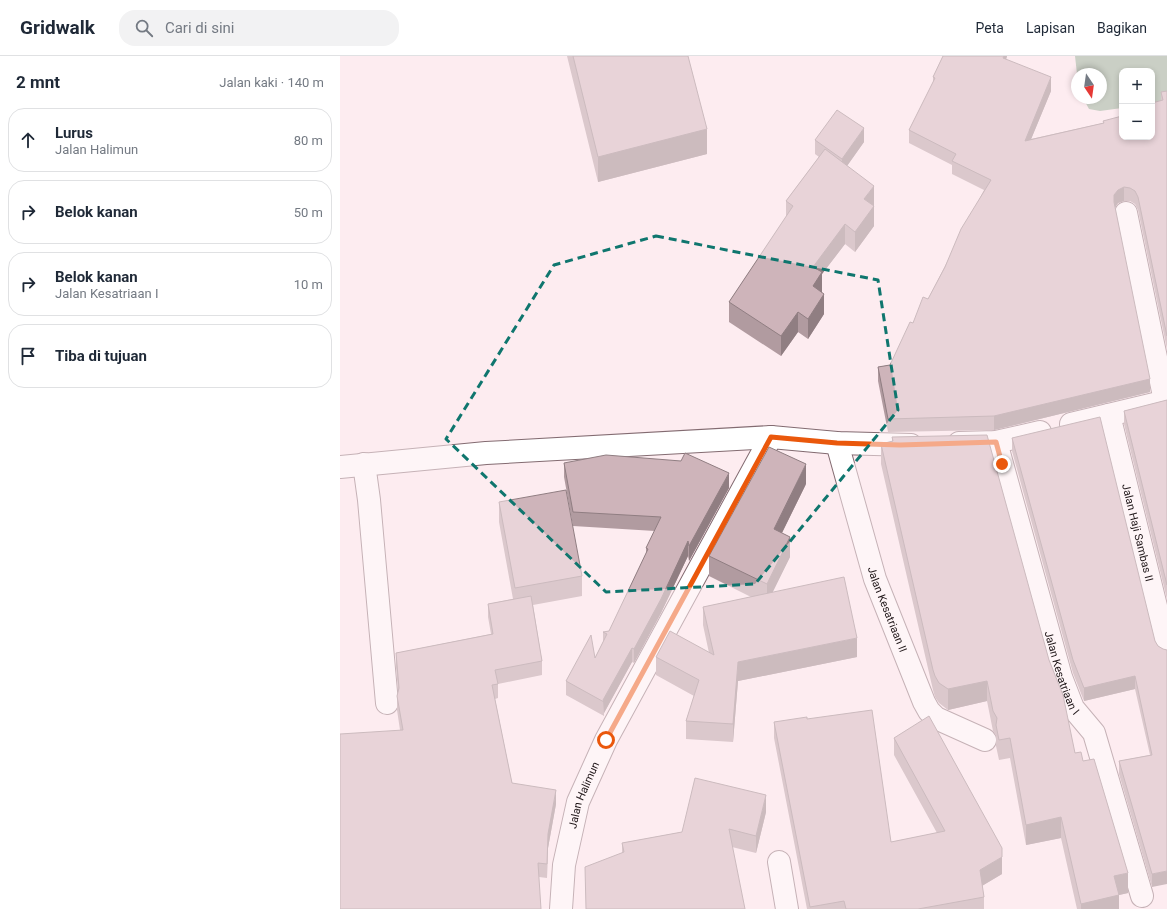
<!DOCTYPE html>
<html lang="id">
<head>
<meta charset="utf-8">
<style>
	:root { --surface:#fff; --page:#f2f2f3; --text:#1f2937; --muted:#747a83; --line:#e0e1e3 }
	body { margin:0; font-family:Roboto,sans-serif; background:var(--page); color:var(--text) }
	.controls { position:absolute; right:12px; top:12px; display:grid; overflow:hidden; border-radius:8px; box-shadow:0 2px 6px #0003 }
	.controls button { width:36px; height:36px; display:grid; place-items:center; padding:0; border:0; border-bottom:1px solid var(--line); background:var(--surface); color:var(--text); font:20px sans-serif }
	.compass { position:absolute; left:731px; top:12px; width:36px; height:36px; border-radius:50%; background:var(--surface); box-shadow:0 2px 6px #0003; rotate:167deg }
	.stop { position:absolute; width:12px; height:12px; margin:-9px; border:3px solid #ea580c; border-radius:50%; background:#fff }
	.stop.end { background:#ea580c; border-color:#fff; box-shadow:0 1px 4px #0008 }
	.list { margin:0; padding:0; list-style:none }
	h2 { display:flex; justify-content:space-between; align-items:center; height:52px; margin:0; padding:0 16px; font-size:17px }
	h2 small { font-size:13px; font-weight:400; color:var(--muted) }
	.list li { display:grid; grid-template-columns:26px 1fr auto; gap:12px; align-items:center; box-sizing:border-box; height:64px; margin:0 8px 8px; padding:0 8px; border:1px solid var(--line); border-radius:16px }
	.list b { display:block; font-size:15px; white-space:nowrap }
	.list p { margin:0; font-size:13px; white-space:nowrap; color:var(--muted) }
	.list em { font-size:13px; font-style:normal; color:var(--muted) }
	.icon { flex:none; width:22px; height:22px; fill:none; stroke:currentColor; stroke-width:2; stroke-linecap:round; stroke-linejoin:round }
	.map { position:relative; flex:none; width:827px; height:853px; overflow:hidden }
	header { display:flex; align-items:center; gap:24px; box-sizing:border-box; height:56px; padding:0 20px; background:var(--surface); border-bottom:1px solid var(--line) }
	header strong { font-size:19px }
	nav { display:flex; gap:22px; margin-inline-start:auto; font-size:14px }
	.search { width:280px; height:36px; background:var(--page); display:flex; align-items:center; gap:10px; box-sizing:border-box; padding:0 14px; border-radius:16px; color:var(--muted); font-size:15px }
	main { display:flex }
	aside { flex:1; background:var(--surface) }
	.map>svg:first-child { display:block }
	.water { fill:#8cab90 }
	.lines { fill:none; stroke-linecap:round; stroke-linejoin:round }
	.street-casing { stroke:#836b71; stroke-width:24 }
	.street { stroke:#fff; stroke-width:22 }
	.wall { fill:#b19ba0 }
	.shaded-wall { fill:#907e82 }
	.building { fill:#ceb4ba; stroke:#907e82 }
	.route { stroke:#ea580c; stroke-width:5 }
	.marked { fill:none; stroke:#0f766e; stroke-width:3; stroke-dasharray:8 5; stroke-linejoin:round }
	.labels { text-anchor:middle; stroke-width:3; stroke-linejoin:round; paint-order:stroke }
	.street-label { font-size:11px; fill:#1f1618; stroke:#fff }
</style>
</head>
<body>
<header>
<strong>Gridwalk</strong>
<div class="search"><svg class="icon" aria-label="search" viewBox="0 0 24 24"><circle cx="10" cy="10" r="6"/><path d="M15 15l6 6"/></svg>Cari di sini</div>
<nav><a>Peta</a><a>Lapisan</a><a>Bagikan</a></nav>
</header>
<main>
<aside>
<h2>2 mnt<small>Jalan kaki · 140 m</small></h2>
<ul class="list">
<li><svg class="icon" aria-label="ahead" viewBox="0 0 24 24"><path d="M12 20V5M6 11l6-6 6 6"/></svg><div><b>Lurus</b><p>Jalan Halimun</p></div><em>80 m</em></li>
<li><svg class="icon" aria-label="right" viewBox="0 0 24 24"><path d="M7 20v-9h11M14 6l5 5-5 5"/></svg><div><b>Belok kanan</b></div><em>50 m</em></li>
<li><svg class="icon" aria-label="right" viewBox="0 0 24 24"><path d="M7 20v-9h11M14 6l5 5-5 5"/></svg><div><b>Belok kanan</b><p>Jalan Kesatriaan I</p></div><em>10 m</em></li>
<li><svg class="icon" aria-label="arrive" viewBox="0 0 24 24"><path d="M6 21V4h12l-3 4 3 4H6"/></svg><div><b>Tiba di tujuan</b></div></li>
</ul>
</aside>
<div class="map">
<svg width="827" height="853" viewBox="0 0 827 853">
	<rect width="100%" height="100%" fill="#fdecf0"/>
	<path class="water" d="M735,0H827V44L812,47V15H782V52L760,55L749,53L743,42H761V18H737Z"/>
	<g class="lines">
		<g class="street-casing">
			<g id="street">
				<path d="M786,157L825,345"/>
				<path id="s1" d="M769,359L827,595"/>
				<path d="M731,368L827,345"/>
				<path id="s2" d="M656,386L721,621L733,652L754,677L802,840"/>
				<path id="s3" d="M497,387L535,523L584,646L589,655L596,662L645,684"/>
				<path d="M619,387L656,386L700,376"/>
				<path d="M24,408L29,444L47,647"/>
				<path d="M0,411L146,397L431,381L497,387L571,389"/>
				<path d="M439,806L447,853"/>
				<path id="s4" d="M221,853L224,809L238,746L266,684L431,381"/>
			</g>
		</g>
		<use href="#street" class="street"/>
	</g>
	<path class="wall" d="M227,0H348L367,98L258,126Z
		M603,0H667L666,3L711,35L691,83L763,67V65L782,81L821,45V36L827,35V293L798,154L795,148L790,145H784L778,147L775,152L810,336L654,374L548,376L538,325V311L550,309L573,267L588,243L644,134L612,118V109L569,87V74L593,27V21Z
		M475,84L524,86L507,110L534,149V170L515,196L505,188L482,218V236L484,258L468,283L458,276L441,300L389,266V246L446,161V145L479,101L475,98Z
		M827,344V543L784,368V355Z
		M552,381L709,604L735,697L743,705L788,837L779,839V853H737L721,782L686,789L670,702L659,704L656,690V680L653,675L647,645L608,654L599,647L595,641L593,634L541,408V388L552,386Z
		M672,382L815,585L818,590L823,593L812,831L779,718V705L810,699L795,633L744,645L733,617L672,395Z
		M224,407L389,432L349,505L348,500L321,557L294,607L292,606L264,657V660L226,639V625L255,602L263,586V576L269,575L306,498V492L315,475L233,470L224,421Z
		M466,428L442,477L450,501L432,536L517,601L398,625L393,686L346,683V665L354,640L316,619V601L369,597L363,569V551L411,541L369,520V500Z
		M159,446L242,520V540L193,549L202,605V619L158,628V642L155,643L172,727L216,748L208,792L207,822L199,821L60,674L57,654V640L58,635L56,611V597L151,578L148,561V548L173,543L159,466Z
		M467,663L551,786L597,777L554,699V682L662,818L642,830L644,841V853H467L434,682V666Z
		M426,756L416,797L392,791L282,796V787L342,776Z"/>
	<path class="shaded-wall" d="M664,0H667L663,15V2Z
		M711,21V35L685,98V85Z
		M524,72V86L502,117V103Z
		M367,73V98L258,126V101Z
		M534,130V150L524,143Z
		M784,131V145L778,147L774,153V139L778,134Z
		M534,150V170L515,196V176Z
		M505,168V188L482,218V237L473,251V211Z
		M484,238V258L468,283V263Z
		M458,256V276L441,300V280Z
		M810,323V336L654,374V360Z
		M466,408V428L434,493V473Z
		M389,417V432L349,505V490Z
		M450,481V501L427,548V528Z
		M348,485V500L321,557L294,607V593Z
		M517,582V601L398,625L393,686V668L398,606Z
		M292,592V606L264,657L263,644Z
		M795,620V633L744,645V632Z
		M647,625V645L608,654V633Z
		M216,734V748L208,792L207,822L208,778Z
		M426,739V756L416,797V780Z
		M721,761V782L686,789V769Z
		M662,801V818L640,831V814Z
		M827,815V828L812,831V818Z
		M788,817V837L779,839V853H741V848L774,820Z"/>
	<path class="building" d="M233,0H348L367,73L258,101Z
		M603,0H664L663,2L711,21L685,85L764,67L763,65L782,60V81H812V47L823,44L821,36L827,35V280L798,141L795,135L790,132L784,131L778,134L774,139V146L810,323L654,360L548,363L538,311L550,309L570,266L573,267L583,241L588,243L605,211L621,173L651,124L612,105L616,98L569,74L595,22L593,21Z
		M497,54L524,72L502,103L475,84Z
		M485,93L534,130L524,143L534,150L515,176L505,168L473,211L482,216L473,230L484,238L468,263L458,256L441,280L389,246L453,150L446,145Z
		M827,344V529L784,355Z
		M760,361L815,585L818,590L823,593L827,594V815L812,818L779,705L812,699L795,620L744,632L733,604L672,382Z
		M647,379L709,604L723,639L735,697L741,696L743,705L754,703L788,817L774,820L779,839L741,848L721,761L686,769L670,682L659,684L656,669L657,662L653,655L647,625L608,633L599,627L595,620L593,614L541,388L553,385L552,381Z
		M429,391L466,408L434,473L450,481L427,528L369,500Z
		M345,397L389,417L349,490L348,485L321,543L294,593L292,592L263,644L264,646L226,625L251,579L255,602L267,578L263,576L269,575L308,493L306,492L321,461L233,456L224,407L266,399L341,405Z
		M226,434L242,520L175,532L159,446Z
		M504,521L517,582L398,606L393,668L346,665L359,624L316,601L330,575L374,599L363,551Z
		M191,540L202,605L155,614L158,628L152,629L172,727L216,734L208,778L207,808L198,807L201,853H0V678L63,674L57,640L59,632L56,597L153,578L148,548Z
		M532,654L551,786L605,775L554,682L589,660L662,792V801L640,814L644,841L578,853H506L504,845L470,851L434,666L467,661V663Z
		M355,722L426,739L416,780L389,773L405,853H246L245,811L284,796L282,787L342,776Z"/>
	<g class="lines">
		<path class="route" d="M266,684L431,381L497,387L560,389L656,386L662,408"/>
	</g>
	<path d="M0 0H827V853H0ZM316,180L538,224L558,354L415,528L266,536L106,383L214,209Z" fill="#fdecf0" fill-opacity=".55" fill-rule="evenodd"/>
	<path class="marked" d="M316,180L538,224L558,354L415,528L266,536L106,383L214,209Z"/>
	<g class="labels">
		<g class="street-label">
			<text dy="4" stroke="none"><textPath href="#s1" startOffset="121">Jalan Haji Sambas II</textPath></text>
			<text dy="4" stroke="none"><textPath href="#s3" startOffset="174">Jalan Kesatriaan II</textPath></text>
			<text dy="4" stroke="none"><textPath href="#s2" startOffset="240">Jalan Kesatriaan I</textPath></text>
			<text dy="4" stroke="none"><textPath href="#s4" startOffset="117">Jalan Halimun</textPath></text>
		</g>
	</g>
</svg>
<div class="controls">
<button>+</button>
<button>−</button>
</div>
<svg class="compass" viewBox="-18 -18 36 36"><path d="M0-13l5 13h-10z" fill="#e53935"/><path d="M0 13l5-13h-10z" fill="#747a83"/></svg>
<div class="stop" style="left:266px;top:684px"></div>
<div class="stop end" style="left:662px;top:408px"></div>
</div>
</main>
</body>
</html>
